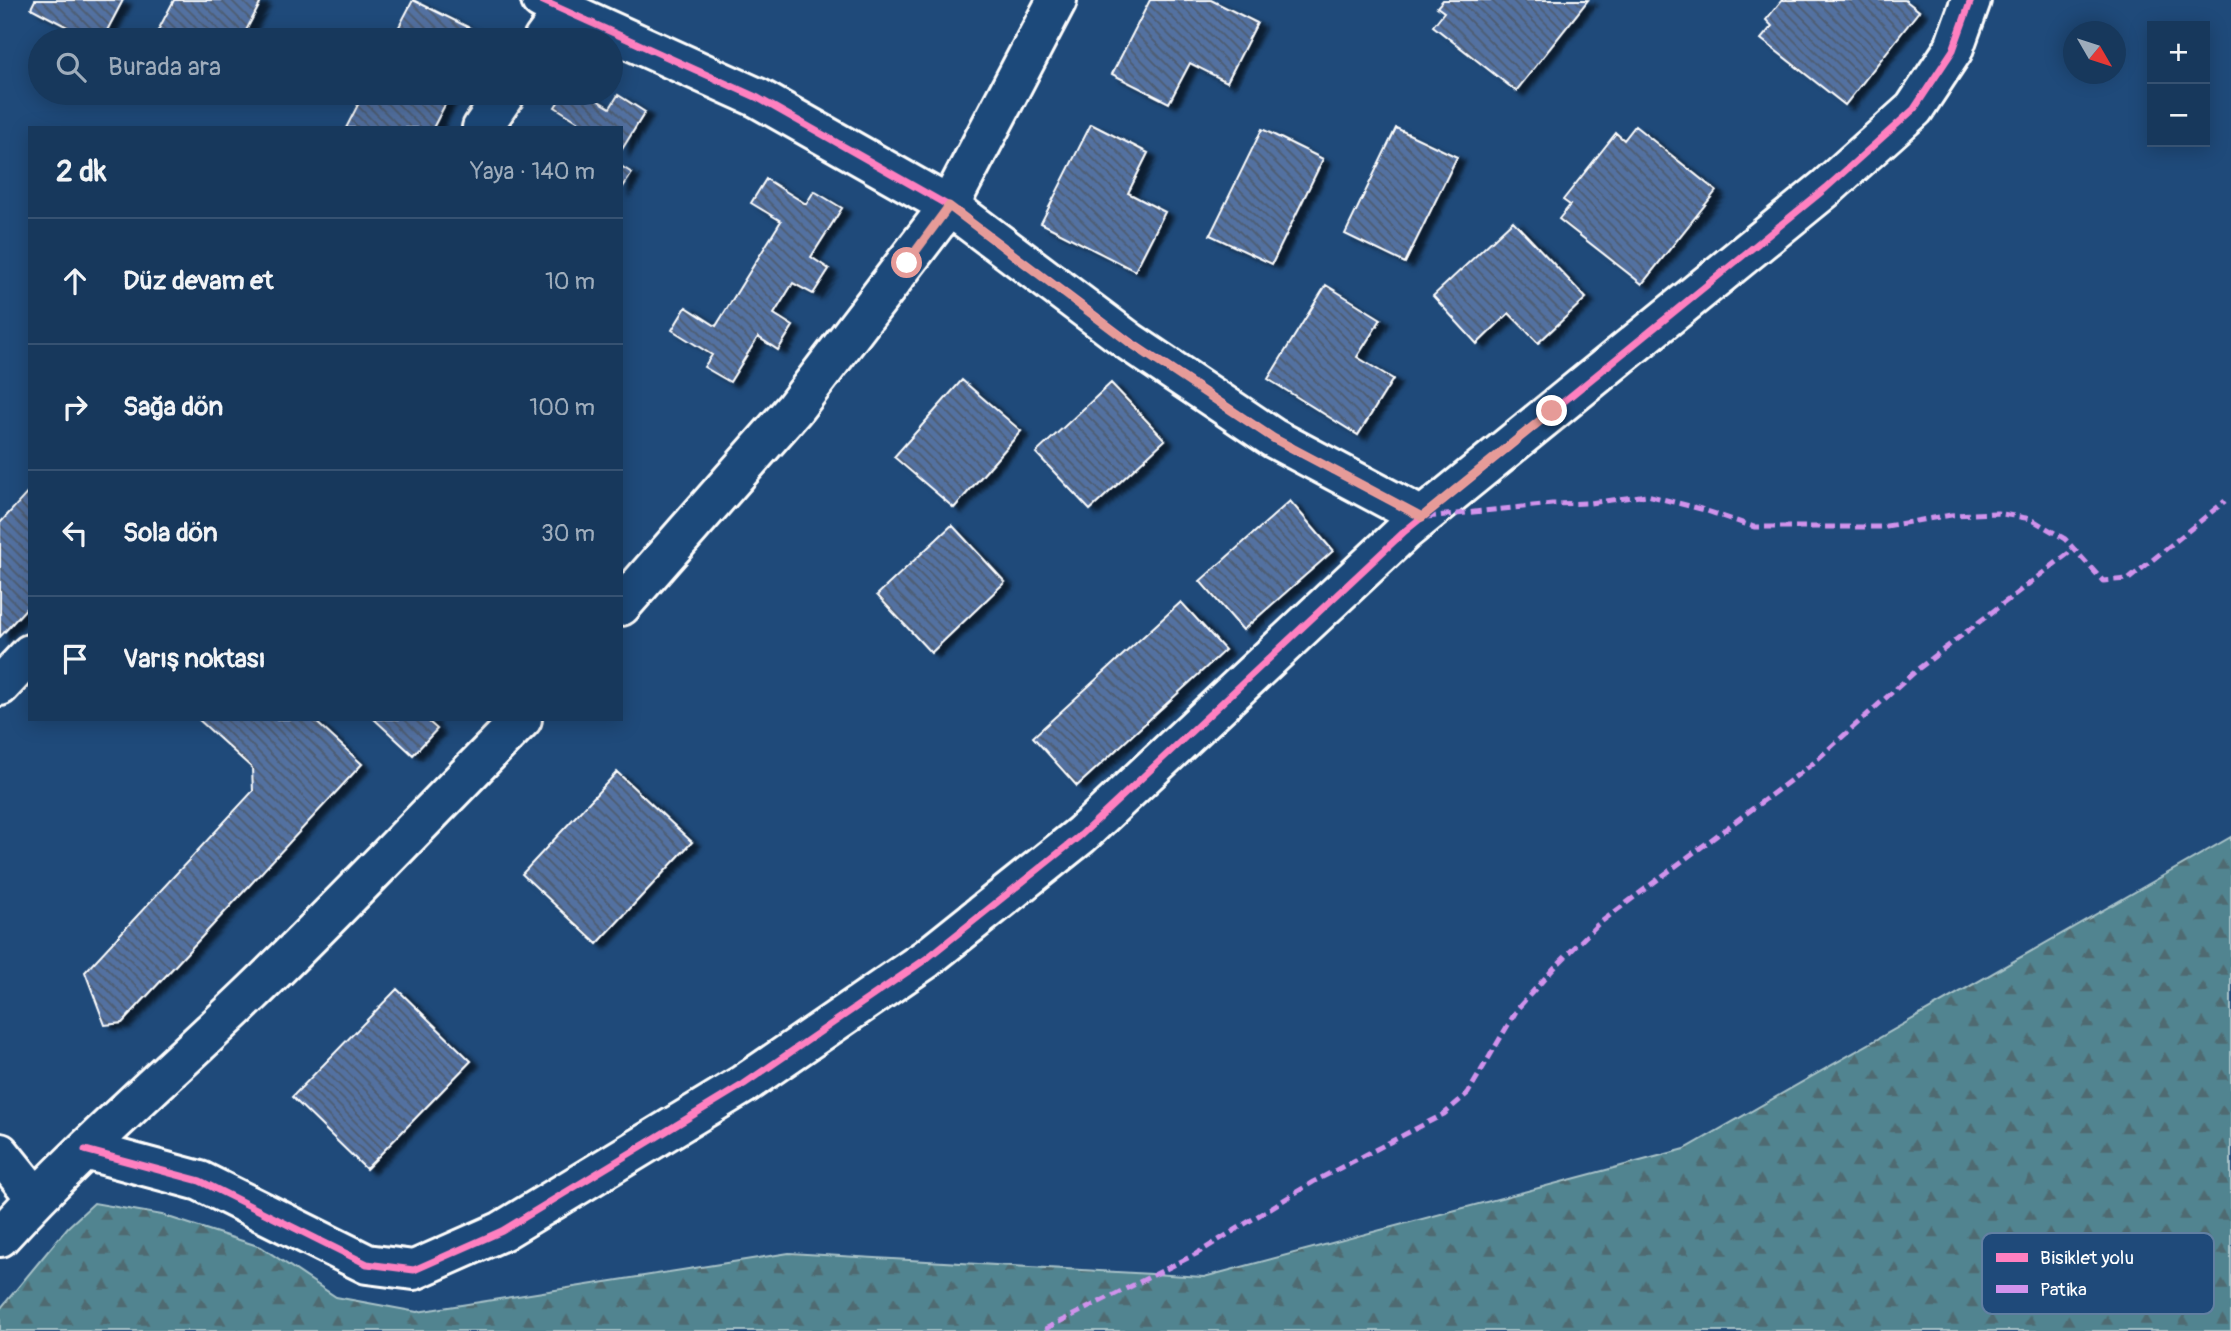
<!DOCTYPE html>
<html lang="tr">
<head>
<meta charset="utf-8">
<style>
	:root { --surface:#17385c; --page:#203f62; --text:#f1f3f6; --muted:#9eacbb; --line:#365272 }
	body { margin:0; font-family:Pangolin,sans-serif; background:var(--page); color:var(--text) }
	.controls { position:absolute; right:21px; top:21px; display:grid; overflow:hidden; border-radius:0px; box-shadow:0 4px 18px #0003 }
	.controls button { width:63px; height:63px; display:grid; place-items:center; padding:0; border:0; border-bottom:2px solid var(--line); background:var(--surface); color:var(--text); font:35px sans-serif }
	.compass { position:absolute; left:2063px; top:21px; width:63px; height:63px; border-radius:50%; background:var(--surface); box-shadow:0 4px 18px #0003; rotate:129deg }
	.stop { position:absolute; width:21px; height:21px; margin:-16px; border:5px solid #e69b98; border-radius:50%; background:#fff }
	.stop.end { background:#e69b98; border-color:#fff; box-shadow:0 2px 7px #0008 }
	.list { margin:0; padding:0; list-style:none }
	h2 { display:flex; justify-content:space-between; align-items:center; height:91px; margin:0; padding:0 28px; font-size:30px }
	h2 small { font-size:23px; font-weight:400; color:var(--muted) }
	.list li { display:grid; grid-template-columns:46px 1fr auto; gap:21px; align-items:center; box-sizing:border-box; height:126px; padding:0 28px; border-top:2px solid var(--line) }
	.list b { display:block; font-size:26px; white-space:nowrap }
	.list em { font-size:23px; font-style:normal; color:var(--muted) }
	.icon { flex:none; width:38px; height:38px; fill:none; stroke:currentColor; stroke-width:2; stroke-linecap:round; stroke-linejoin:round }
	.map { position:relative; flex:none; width:2231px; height:1331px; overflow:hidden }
	.search { position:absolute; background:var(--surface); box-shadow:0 4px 18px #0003; left:28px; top:28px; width:595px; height:77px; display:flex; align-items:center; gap:18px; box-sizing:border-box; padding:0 24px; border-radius:38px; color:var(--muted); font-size:26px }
	.panel { position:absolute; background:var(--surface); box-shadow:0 4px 18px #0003; left:28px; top:126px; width:595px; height:595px; border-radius:0px }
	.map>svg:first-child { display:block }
	.forest { fill:url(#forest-firs); stroke:#a8c2c8; stroke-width:2 }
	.building { fill:url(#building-back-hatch); stroke:#fff; stroke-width:2; filter:url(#shadow) }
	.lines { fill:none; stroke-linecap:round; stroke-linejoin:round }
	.minor-casing { stroke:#fff; stroke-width:44 }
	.minor { stroke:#1f4a7a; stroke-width:38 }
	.quiet { stroke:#d193ec; stroke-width:5; stroke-dasharray:10 5; stroke-linecap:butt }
	.cycleway-casing { stroke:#1f4a7a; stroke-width:11 }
	.cycleway { stroke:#ff80c0; stroke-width:7 }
	.route { stroke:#e69b98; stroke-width:9 }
	.key { fill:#1f4a7a; stroke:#6280a2; stroke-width:2 }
	.key-label { font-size:19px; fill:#fff }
</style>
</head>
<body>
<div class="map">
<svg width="2231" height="1331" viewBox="0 0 2231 1331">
	<defs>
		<pattern id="forest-firs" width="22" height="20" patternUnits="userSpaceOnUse" patternTransform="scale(1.75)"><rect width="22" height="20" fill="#518490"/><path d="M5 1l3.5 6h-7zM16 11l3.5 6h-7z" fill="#4f6b71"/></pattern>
		<pattern id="building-back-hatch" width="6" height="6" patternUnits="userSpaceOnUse" patternTransform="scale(1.75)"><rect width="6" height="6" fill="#5271a1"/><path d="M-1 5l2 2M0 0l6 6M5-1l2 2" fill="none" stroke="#4e5b6e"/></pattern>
		<filter id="shadow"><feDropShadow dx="8" dy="4.5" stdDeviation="2" flood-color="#0009"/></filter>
	</defs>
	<rect width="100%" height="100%" fill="#1f4a7a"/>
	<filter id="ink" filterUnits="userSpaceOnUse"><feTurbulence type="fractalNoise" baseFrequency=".0143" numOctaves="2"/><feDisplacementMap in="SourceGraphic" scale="14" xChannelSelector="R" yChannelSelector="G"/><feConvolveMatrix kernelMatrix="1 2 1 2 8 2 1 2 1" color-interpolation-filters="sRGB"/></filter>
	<g filter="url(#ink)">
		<path class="forest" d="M2231,837V1331H0V1309L68,1227L94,1203L162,1215L261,1247L336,1297L417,1312L789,1253L1204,1277L1685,1149Z"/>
		<path class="building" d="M35,0H123L102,40H92L31,8Z
			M174,0H262L241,40H153Z
			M413,0L482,34L479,40H392Z
			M1150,0H1211L1257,23L1227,82L1190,63L1169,103L1112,74Z
			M1443,0H1588L1516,91L1433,26L1444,12L1437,7Z
			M1782,0H1905L1919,11L1845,105L1761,39L1772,26L1766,20Z
			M364,93H451L433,128H346Z
			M564,93H585L610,108L618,95L645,112L621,151V128H584L585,126L555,107Z
			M1091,124L1148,153L1128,193L1165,212L1135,271L1041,223Z
			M1635,126L1716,191L1642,284L1559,219L1570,205L1563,200L1616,133L1624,140Z
			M1396,128L1457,157L1405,263L1345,234Z
			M1262,129L1323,159L1272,264L1210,235Z
			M621,166L632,173L621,190Z
			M766,179L806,204L814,191L842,208L811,257L829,269L813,294L793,283L774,314L793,326L778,350L758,337L730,382L704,367L712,355L672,330L686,307L716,326L781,221L751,203Z
			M1513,221L1586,298L1538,343L1509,313L1477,344L1433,296Z
			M1326,285L1381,319L1357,357L1393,379L1358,435L1268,379Z
			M962,380L1021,431L954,508L894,457Z
			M1111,383L1165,440L1090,510L1036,453Z
			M30,490V604L0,637V523Z
			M1290,501L1333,551L1243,630L1200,581Z
			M952,525L1005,582L931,653L877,595Z
			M1181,602L1225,650L1077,786L1033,737Z
			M198,719H313L362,764L122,1023L105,1025L85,972L253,791L252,768Z
			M374,719H432L429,722L437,729L413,755Z
			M617,772L692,842L597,944L522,874Z
			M397,989L471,1061L366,1169L292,1097Z"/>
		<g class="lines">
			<g class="minor-casing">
				<path id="minor" d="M541,0L758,98L949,206L1130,342L1273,438L1422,517
					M543,40L564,11
					M482,128L506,93
					M621,606L794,409L949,206L1057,0
					M0,686L30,654
					M85,1150L200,1181L367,1264L414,1270L502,1231L744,1084L926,959L1081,835L1405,531L1826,188L1914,109L1953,50L1971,0
					M0,1153L36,1198
					M0,1237C78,1151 167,1075 251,994C343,905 431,811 522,719"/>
			</g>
			<use href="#minor" class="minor"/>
			<path class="quiet" d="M1426,517L1552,504L1590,503L1647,495L1701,509L1754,527H1881L1951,515L1997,513L2031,519L2065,539L2103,581L2129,579L2225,501
				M1045,1329L1196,1254L1313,1182L1444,1114L1468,1093L1518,1008L1556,966L1597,925L1811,765L1918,669L2074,549"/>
			<g class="cycleway-casing">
				<path id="cycleway" d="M541,0L758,98L949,206L1130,342L1273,438L1422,517
					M85,1150L200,1181L367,1264L414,1270L502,1231L744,1084L926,959L1081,835L1405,531L1826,188L1914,109L1953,50L1971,0"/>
			</g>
			<use href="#cycleway" class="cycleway"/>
		</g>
	</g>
	<g class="lines" filter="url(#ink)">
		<path class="route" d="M907,263L949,206L1129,342L1273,438L1422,517L1552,411"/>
	</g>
	<rect x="1982" y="1233" width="232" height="81" rx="10" class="key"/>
	<rect x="1996" y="1253" width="32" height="9" fill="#ff80c0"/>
	<rect x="1996" y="1285" width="32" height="8" fill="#d193ec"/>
	<g class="key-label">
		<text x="2040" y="1264">Bisiklet yolu</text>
		<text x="2040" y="1296">Patika</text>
	</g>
</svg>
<div class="controls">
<button>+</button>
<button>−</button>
</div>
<svg class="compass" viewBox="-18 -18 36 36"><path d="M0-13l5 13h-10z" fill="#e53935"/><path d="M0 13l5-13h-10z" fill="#9eacbb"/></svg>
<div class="stop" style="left:907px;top:263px"></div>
<div class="stop end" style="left:1552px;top:411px"></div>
<div class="search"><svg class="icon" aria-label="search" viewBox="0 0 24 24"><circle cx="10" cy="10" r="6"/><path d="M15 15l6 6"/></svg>Burada ara</div>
<section class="panel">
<h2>2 dk<small>Yaya · 140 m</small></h2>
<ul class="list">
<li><svg class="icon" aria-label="ahead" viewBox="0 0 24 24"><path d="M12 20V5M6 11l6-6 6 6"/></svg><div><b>Düz devam et</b></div><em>10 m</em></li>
<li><svg class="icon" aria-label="right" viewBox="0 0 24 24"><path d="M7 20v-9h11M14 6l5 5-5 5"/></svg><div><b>Sağa dön</b></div><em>100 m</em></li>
<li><svg class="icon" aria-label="left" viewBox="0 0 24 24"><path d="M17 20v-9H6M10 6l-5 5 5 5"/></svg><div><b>Sola dön</b></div><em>30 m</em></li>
<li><svg class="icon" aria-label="arrive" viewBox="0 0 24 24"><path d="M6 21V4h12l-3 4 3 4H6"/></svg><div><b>Varış noktası</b></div></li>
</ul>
</section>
</div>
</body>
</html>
